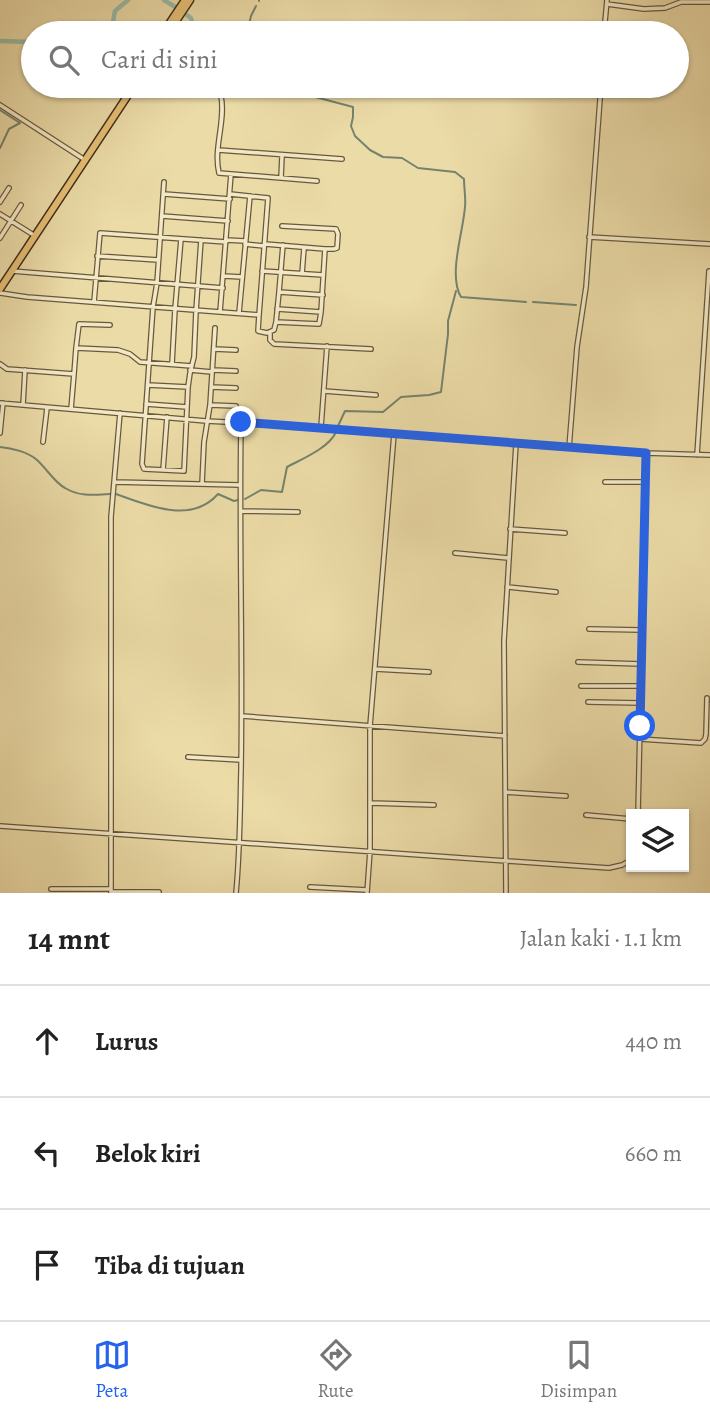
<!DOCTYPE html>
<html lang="id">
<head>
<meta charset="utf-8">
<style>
	:root { --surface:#fff; --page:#f6f6f6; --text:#222; --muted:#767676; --line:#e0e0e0; --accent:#2563eb }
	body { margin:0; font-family:Alegreya,serif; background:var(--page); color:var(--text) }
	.controls { position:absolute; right:21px; bottom:21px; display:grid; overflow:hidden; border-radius:0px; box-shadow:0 2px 5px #0004 }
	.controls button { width:63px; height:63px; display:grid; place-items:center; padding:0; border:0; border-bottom:2px solid var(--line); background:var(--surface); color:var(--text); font:35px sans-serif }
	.stop { position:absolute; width:21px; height:21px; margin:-16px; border:5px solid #2563eb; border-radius:50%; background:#fff }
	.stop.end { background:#2563eb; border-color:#fff; box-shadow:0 2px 7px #0008 }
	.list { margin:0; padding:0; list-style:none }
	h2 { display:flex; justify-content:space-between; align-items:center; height:91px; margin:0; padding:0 28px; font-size:30px }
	h2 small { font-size:23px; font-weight:400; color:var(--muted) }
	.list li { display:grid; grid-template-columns:46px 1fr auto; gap:21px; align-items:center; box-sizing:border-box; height:112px; padding:0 28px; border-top:2px solid var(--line) }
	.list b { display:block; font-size:26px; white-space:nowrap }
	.list em { font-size:23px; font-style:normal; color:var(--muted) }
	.icon { flex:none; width:38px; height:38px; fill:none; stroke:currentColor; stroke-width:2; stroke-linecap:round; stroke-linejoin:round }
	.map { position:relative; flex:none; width:710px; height:893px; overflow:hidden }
	.search { position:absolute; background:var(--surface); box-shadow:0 2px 5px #0004; left:21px; right:21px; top:21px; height:77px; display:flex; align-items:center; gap:18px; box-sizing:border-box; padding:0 24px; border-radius:38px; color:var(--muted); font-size:26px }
	.sheet { height:427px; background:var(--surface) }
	nav { display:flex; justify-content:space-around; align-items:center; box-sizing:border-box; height:98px; border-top:2px solid var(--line); background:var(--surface); font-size:19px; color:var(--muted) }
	nav a { display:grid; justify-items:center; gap:4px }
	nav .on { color:var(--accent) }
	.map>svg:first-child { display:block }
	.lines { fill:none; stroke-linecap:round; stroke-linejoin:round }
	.stream { stroke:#75836d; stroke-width:2 }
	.canal { stroke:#99bba5; stroke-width:4.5 }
	.minor-casing { stroke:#69593c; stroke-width:6 }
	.trunk-casing { stroke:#3e2e19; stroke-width:9 }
	.minor { stroke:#f2e8c6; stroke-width:3.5 }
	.trunk { stroke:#e6be74; stroke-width:6 }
	.route { stroke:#2563eb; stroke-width:9 }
</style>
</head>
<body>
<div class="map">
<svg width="710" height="893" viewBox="0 0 710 893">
	<rect width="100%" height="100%" fill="#ebdba7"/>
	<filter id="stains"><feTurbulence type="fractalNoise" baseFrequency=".00286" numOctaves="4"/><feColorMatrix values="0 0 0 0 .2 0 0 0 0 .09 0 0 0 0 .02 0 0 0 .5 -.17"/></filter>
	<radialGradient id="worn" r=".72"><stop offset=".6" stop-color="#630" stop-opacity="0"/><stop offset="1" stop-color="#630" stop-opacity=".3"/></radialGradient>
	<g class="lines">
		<path class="stream" d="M259,1V0
			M247,33L251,16L256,6
			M297,86L304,94L353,107V117L351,126L355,136L370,150L383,157L402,158L418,168L455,172L464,179C464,188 466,198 465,207C463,233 448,275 461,297L526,302
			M0,110L20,123L9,129L0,148
			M533,302L576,305
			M338,426L345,411L383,412L401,397L429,395L441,392L448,334V321L456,291
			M0,447C12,448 28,452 37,460C47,469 54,482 65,488C80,497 94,495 110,494
			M116,494C147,505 191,525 218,494L234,501L238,500
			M245,499L261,490L282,492L287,467C302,459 329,448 336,432"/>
		<path class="canal" d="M164,0L177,8
			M184,13L191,18L195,33
			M111,33L115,11L128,0
			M0,41L33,42"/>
		<g class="minor-casing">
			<path id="minor" d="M607,4L644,9L665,8L681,2H710
				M604,33L607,0
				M155,86L215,93L221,96C226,121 213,148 219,173L317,181
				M0,105L82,158
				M218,150L342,159
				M281,178L282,156
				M164,182L157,283L153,307L142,464L144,469L184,471L188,387L190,373L194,357L196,311L201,240
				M164,194L230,199
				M230,194L268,198L259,315L220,312L231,174
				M0,202L9,188
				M0,214L32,234
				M162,216L228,221
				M282,226L336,229L338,234L337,248L334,249H325
				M589,237L710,244
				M0,238L21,205
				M226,240L245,241
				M245,244L264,246
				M97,256L158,260
				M12,271L223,288
				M262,271L323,275
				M302,274L304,248
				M224,276L242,277
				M279,292L283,245
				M0,293L27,297L220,312
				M94,302L100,233L226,242
				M277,309L321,312
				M239,313L250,196
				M259,315L258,331L267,333L274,330L276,322L319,324L321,312L325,249L265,244
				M276,322L279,292L323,295
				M110,325L79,324L76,348L118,350L130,354L140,362L192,366
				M270,333V340L274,344L371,349
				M214,349L236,350
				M0,364L7,369L74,374L76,348
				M172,364L175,309L181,239
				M190,370L212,372
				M213,370L236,371
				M148,385L188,387
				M211,387L236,388
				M324,391L376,395
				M0,403L206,421L290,425L569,448L646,453L710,455
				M146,404L187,407
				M23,405L25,370
				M210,405L236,406
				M71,409L74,374
				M321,427L327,346
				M0,433L3,403
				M43,442L47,408
				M569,448L577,347L586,287L601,86
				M697,455L709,271
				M163,470L167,417
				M114,482L240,485
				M605,482H645
				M202,484L204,442L210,405L215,328
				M241,511L298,512
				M510,529L565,533
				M455,553L508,558
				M507,587L556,592
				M589,629L641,630
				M578,662L641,664
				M375,669L429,672
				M581,686H641
				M588,702L640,703
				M242,716L505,736
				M640,739L701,743L705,739L706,734L707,698
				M188,757L241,760
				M506,792L566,796
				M371,803L434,805
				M638,814L646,453
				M586,815L631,819
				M0,826L609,868L622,865L631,860
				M310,887L367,890
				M51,889H111
				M111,892H159
				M111,893V517L120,413
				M236,893C240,852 240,811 241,770C243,654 239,539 241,423
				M367,893L370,851V726L394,434
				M506,893L504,641L516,444"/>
		</g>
		<g class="trunk-casing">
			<path id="trunk" d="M163,33L185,0
				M168,33L190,0
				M0,289L134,86"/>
		</g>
		<use href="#minor" class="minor"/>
		<use href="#trunk" class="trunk"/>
	</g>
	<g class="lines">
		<path class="route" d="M241,422L646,453L640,726"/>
	</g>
	<rect width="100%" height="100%" filter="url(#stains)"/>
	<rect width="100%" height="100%" fill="url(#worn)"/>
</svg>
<div class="controls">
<button><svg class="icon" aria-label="layers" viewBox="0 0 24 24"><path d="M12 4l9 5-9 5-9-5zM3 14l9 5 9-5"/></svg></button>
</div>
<div class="stop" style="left:640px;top:726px"></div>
<div class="stop end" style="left:241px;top:422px"></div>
<div class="search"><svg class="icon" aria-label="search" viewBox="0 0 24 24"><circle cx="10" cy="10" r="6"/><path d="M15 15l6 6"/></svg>Cari di sini</div>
</div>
<section class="sheet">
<h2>14 mnt<small>Jalan kaki · 1.1 km</small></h2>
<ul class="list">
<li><svg class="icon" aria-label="ahead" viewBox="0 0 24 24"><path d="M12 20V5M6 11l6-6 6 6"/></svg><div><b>Lurus</b></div><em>440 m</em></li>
<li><svg class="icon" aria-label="left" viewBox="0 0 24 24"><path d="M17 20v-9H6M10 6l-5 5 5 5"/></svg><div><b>Belok kiri</b></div><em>660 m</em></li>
<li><svg class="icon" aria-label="arrive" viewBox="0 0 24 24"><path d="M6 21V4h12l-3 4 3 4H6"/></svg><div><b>Tiba di tujuan</b></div></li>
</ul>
</section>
<nav>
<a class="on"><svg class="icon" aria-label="map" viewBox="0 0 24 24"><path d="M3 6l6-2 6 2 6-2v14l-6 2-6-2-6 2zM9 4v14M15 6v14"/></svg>Peta</a>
<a><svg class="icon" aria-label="directions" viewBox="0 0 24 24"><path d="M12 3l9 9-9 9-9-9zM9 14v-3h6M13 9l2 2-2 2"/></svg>Rute</a>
<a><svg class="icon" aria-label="saved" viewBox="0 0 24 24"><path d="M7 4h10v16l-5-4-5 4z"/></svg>Disimpan</a>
</nav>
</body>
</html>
